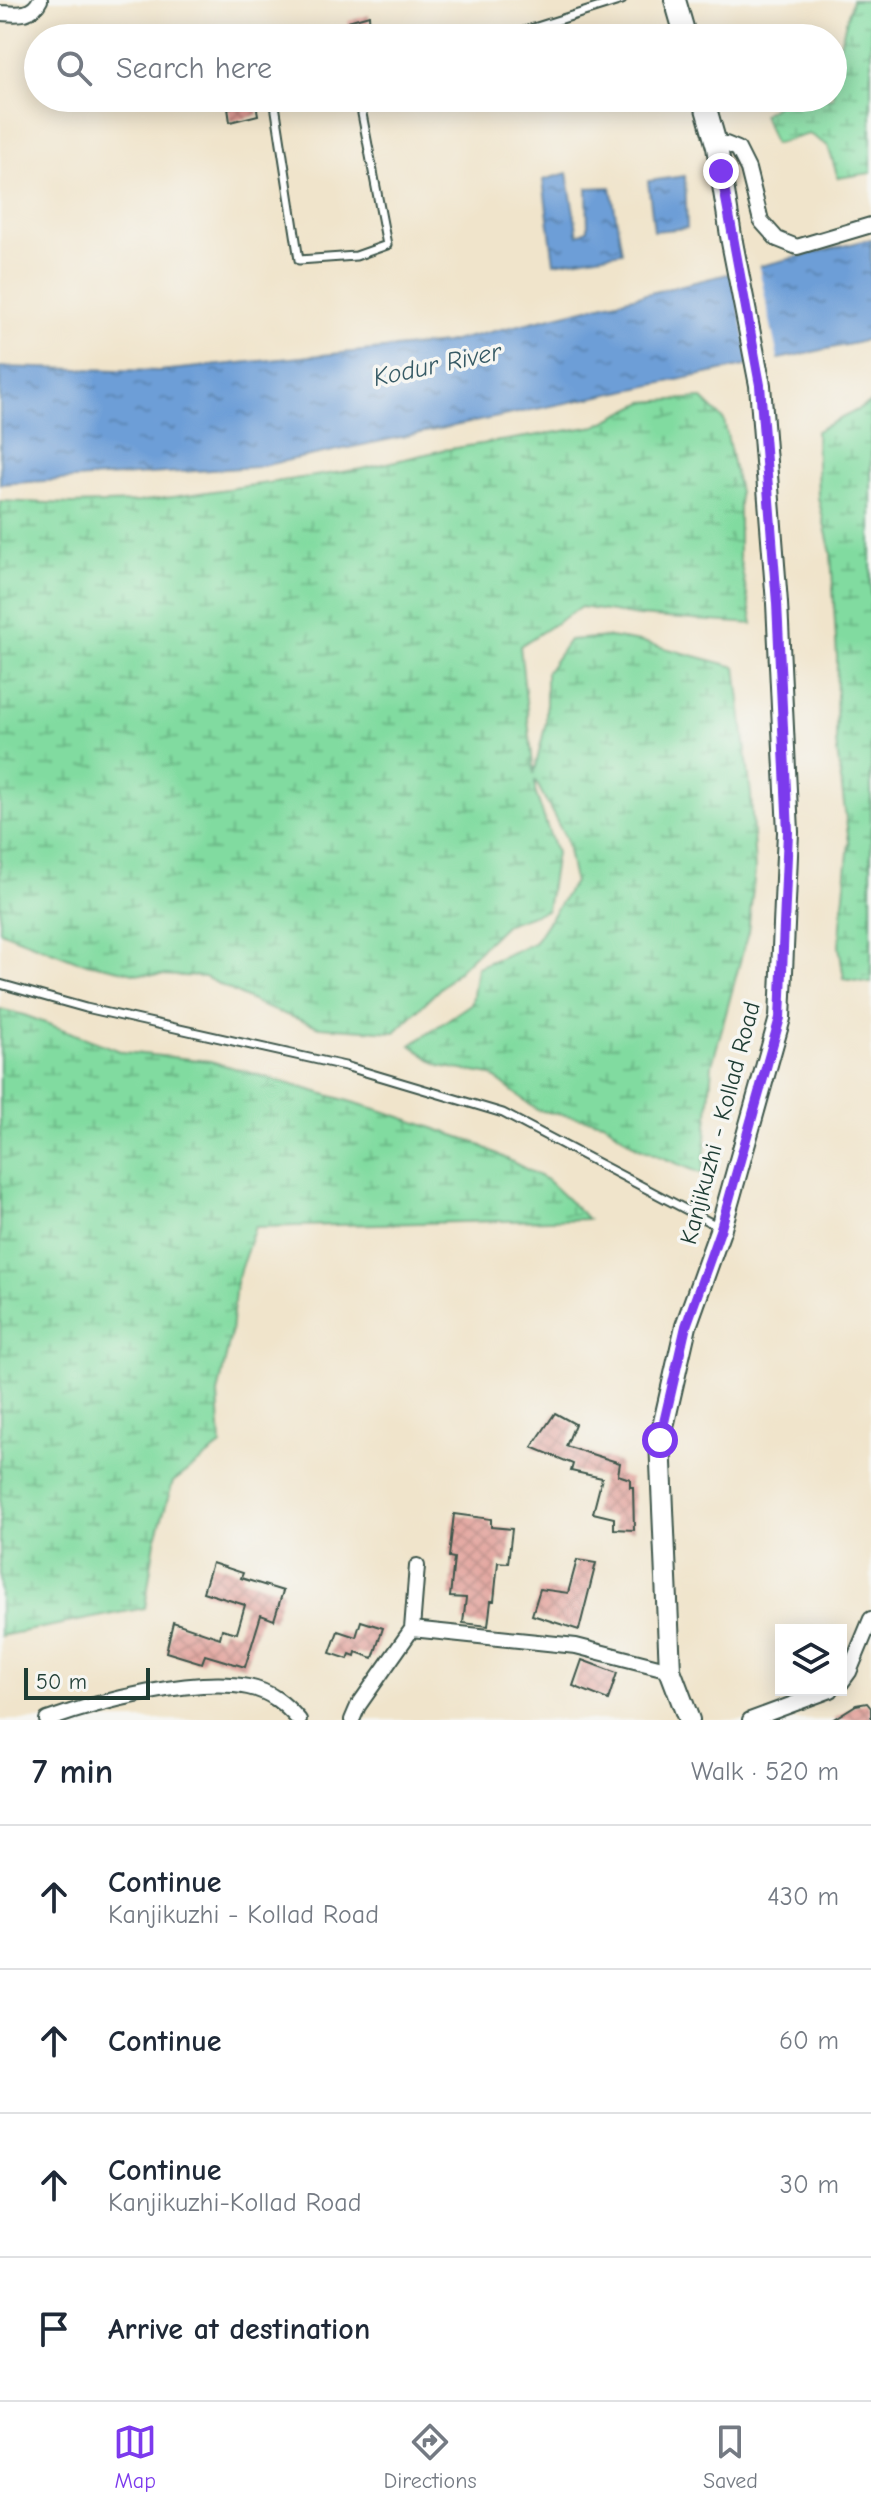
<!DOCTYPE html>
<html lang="en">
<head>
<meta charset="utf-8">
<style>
	:root { --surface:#fff; --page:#f2f2f3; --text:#1f2937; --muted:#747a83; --line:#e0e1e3; --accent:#7c3aed }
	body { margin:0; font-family:"Comic Neue",sans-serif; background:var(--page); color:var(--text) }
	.controls { position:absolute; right:24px; bottom:24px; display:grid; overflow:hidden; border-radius:0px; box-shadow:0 4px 20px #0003 }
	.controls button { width:72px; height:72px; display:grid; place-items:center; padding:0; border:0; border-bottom:2px solid var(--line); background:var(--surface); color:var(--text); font:40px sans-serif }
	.scale { position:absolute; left:24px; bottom:20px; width:126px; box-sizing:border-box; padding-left:8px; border:4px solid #1f3d34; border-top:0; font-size:22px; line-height:28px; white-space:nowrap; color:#1f3d34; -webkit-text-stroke:6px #f6f6f2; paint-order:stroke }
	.stop { position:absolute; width:24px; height:24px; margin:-18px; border:6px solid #7c3aed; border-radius:50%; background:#fff }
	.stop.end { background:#7c3aed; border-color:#fff; box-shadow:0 2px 8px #0008 }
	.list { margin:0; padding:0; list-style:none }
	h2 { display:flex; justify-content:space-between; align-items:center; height:104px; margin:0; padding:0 32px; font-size:34px }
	h2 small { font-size:26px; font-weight:400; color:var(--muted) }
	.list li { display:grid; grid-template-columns:52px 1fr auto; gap:24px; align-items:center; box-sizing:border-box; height:144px; padding:0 32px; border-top:2px solid var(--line) }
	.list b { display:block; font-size:30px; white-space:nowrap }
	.list p { margin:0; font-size:26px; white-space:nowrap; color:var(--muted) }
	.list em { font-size:26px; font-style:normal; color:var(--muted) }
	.icon { flex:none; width:44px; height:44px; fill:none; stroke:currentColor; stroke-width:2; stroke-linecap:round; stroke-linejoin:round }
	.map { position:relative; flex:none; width:871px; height:1720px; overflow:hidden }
	.search { position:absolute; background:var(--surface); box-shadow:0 4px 20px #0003; left:24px; right:24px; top:24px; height:88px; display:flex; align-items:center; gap:20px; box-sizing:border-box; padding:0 28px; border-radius:44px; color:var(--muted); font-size:30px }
	.sheet { height:680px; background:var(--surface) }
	nav { display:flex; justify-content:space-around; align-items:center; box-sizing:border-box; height:112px; border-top:2px solid var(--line); background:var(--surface); font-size:22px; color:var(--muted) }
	nav a { display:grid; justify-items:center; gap:4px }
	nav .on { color:var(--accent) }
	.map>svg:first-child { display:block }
	.wetland { fill:url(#wetland-marsh); stroke:#508c6a; stroke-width:2 }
	.water { fill:url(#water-ripples); stroke:#466e86; stroke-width:2 }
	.pier { fill:#f0e4cb }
	.building { fill:url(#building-cross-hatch) }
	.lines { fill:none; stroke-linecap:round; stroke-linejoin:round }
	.lane-casing { stroke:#3e564b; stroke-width:11 }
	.street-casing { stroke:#3e564b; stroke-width:18 }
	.secondary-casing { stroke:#3e564b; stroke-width:24 }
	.lane { stroke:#fff; stroke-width:7 }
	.street { stroke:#fff; stroke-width:14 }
	.secondary { stroke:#fff; stroke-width:20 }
	.route { stroke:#7c3aed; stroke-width:10 }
	.labels { text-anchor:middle; stroke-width:7; stroke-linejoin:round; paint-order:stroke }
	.street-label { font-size:24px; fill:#1f3d34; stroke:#f6f6f2 }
	.water-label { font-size:26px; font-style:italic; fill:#365a65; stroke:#f6f6f2 }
</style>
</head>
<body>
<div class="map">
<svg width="871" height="1720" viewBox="0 0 871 1720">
	<defs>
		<pattern id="wetland-marsh" width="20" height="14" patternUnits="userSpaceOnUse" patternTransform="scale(2)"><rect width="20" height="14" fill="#81dba0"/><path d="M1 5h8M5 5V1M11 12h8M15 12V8" fill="none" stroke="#69b383"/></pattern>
		<pattern id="water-ripples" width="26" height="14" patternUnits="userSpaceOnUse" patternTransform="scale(2)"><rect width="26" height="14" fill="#6d9ed7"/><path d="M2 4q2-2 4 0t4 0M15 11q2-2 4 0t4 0" fill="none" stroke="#5982af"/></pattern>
		<pattern id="building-cross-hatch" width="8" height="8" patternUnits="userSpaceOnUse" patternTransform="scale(2)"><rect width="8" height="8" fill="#e19b94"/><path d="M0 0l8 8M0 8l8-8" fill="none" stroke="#b6807a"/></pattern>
	</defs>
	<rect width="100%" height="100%" fill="#f6f6f2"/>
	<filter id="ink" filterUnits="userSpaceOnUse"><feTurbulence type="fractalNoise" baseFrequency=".0125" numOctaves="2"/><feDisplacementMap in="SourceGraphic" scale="16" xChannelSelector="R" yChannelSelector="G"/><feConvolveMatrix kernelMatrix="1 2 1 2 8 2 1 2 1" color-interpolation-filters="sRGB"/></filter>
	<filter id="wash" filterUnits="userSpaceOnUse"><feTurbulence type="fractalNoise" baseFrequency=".006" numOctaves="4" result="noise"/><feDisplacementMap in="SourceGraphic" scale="32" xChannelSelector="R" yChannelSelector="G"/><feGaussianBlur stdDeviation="1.8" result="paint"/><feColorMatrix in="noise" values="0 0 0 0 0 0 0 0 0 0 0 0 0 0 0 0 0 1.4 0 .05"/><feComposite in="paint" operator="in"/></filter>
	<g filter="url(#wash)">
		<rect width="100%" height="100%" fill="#f0e4cb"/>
		<path class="wetland" d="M852,0H871V173L838,178L828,146L809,134L774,144L763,114L788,98H833V70Z
			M701,398L724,420L739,492V556L753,624L638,616L581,607L520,646L534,774L546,722V673L569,640L610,637L646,643L736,667L751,795L755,871L748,932L712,1065L703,1174L637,1147L603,1122L537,1110L491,1075L440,1066L411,1045L472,1003L477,967L534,943L574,882L566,839L535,780V791L556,853L547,910L506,924L395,1032L320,1027L262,1006L205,977L139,974L77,961L0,931V501L72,504L139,502L362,469L443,450L596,426L644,402Z
			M871,403V983L844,979L839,946L849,842L836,743L837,657L831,553L818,497L816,431Z
			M0,1009L24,1015L123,1052L210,1061L383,1111L474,1142L547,1180L588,1219L255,1227L236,1282L231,1333L218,1394L221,1446L173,1482L155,1541L145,1608L0,1636Z"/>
		<path class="water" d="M567,173L578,235L588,229L587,188L611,187L622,252L554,263L543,180Z
			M685,176L687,228L654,231L648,181Z
			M871,239V338L856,343L256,467L0,484V367L159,371L445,343Z"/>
		<path class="pier" d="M758,263L779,363L751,369L732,270Z"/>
		<g id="blocks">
			<path class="building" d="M369,15L370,32L353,37L348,21Z
				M234,98H255L258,115L230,122L228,108L234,107Z
				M555,1413L575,1424L566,1446L620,1463L618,1475L630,1479V1487H633L634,1530L614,1529V1518L593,1513L602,1478L571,1471L573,1464L532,1447Z
				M454,1514L491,1519V1527L512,1529L508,1563L498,1562L494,1601H491L488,1626L463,1623L466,1598L450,1597L454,1558L449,1557Z
				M577,1560L596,1563L579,1630L532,1615L540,1589L568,1593Z
				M212,1563L243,1573L241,1578L283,1591L274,1620L261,1615L245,1667L205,1655L202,1663L166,1652L173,1622L220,1638L222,1629L237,1633L245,1605L203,1592Z
				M361,1621L383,1628L373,1658L356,1652L355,1656L350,1654L348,1659L330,1653L338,1631L356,1637Z
				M582,1660L617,1673L608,1700L573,1686Z
				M867,1703L871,1708V1720H832L856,1705Z"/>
		</g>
	</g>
	<g filter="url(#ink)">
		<use href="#blocks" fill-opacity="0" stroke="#3e564b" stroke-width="2"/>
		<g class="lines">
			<g class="lane-casing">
				<path id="lane" d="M502,38L622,0
					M274,98L299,260L356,256L387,245L359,98
					M0,984L86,1008L345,1066L503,1113L719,1227"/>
			</g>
			<g class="street-casing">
				<path id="street" d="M0,13C16,14 32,17 40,0
					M717,147L726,144L738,149L748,169L761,221L777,239L797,247L871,225
					M412,1629L417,1566
					M841,1683L849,1672L871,1619
					M47,1720C100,1701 193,1677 248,1687C270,1691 285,1704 299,1720
					M352,1720L358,1706L412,1629L576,1646L670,1670
					M750,1720L831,1690"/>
			</g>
			<g class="secondary-casing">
				<path id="secondary" d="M675,0L686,38
					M689,1720L670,1670L660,1440L686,1326L721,1228L780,1018L788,832L777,603L760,385L732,242L717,147L703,98"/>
			</g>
			<use href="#lane" class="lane"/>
			<use href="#street" class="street"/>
			<use href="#secondary" class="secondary"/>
		</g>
	</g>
	<g class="lines" filter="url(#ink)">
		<path class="route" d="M660,1440L686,1326L721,1228L780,1018L788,832L777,603L760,385L721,171"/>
	</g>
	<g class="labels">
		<g class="street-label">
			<text transform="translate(720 1123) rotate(-75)" y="8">Kanjikuzhi - Kollad Road</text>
		</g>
		<g class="water-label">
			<text transform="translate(437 364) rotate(-12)" y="9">Kodur River</text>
		</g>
	</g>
</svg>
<div class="controls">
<button><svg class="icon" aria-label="layers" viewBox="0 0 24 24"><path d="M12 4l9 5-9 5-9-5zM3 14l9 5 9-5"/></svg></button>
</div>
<div class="scale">50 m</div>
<div class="stop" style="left:660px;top:1440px"></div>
<div class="stop end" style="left:721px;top:171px"></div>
<div class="search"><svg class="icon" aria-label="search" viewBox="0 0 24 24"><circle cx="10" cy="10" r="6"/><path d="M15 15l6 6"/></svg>Search here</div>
</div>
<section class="sheet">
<h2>7 min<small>Walk · 520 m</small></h2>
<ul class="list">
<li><svg class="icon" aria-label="ahead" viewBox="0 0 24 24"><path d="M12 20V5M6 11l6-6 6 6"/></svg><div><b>Continue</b><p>Kanjikuzhi - Kollad Road</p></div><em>430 m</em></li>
<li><svg class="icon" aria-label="ahead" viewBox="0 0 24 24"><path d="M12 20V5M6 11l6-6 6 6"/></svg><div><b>Continue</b></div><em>60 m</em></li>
<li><svg class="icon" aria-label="ahead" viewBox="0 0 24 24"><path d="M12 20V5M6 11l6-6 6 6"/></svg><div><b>Continue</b><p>Kanjikuzhi-Kollad Road</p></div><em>30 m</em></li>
<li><svg class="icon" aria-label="arrive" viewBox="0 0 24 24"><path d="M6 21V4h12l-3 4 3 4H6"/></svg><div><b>Arrive at destination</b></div></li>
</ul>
</section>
<nav>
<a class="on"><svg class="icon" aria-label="map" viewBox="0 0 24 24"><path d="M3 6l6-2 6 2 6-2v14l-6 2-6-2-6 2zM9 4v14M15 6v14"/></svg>Map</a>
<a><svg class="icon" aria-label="directions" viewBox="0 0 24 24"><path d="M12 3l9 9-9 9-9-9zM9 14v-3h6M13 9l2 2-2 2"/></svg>Directions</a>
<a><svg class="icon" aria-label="saved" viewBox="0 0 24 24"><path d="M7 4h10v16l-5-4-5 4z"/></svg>Saved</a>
</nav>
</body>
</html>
